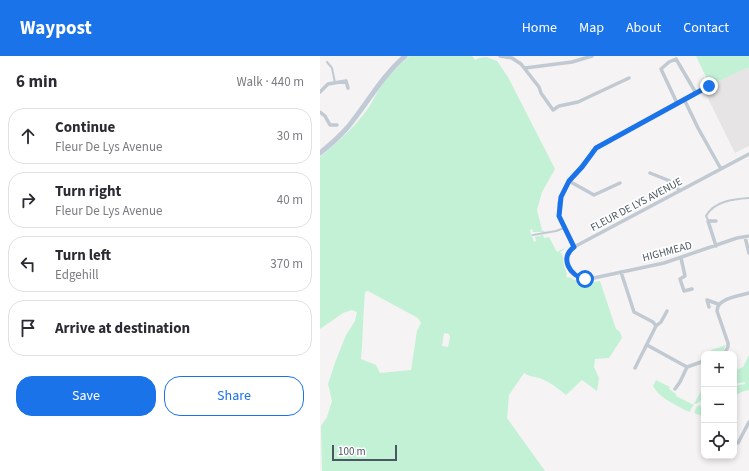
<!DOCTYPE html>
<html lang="en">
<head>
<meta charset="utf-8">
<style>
	:root { --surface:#fff; --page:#f7f7f7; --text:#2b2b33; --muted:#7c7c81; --line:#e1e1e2; --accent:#1a73e8 }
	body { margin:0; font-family:"Source Sans 3",sans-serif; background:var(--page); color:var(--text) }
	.controls { position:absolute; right:12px; bottom:12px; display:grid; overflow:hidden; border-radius:8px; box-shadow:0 2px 6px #0003 }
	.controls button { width:36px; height:36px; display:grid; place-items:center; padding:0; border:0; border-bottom:1px solid var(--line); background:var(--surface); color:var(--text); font:20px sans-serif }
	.scale { position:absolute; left:12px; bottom:10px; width:65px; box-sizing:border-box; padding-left:4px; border:2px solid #4a5661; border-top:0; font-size:11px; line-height:14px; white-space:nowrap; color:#4a5661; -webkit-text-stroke:3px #fff; paint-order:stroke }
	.stop { position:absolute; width:12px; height:12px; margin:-9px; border:3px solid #1a73e8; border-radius:50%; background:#fff }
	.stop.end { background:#1a73e8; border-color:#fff; box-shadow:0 1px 4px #0008 }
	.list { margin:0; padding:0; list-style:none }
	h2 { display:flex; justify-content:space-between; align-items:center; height:52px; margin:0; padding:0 16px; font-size:17px }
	h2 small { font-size:13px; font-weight:400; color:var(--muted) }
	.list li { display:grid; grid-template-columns:26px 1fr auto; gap:12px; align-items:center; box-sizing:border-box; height:56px; margin:0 8px 8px; padding:0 8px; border:1px solid var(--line); border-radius:16px }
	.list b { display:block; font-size:15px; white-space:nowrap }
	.list p { margin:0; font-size:13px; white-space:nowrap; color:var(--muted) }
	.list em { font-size:13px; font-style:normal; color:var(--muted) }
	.actions { display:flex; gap:8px; padding:12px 16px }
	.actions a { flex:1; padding:9px 0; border:1px solid var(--accent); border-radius:16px; text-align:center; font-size:14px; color:var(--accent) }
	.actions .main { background:var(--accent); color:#fff }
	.icon { flex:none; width:22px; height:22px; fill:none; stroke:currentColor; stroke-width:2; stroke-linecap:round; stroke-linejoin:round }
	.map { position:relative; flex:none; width:429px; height:415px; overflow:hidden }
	header { display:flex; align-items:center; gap:24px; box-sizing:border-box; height:56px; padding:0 20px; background:var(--accent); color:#fff }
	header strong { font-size:19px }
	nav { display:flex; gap:22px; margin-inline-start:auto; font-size:14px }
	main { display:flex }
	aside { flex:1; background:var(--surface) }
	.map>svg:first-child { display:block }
	.education { fill:#e6e4e5 }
	.green { fill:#c3f1d5; fill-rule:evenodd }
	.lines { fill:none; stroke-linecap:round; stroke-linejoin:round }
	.lane { stroke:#c1cad2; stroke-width:2 }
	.street { stroke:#c1cad2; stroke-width:3.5 }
	.secondary { stroke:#c1cbd6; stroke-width:5 }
	.route { stroke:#1a73e8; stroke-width:5 }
	.labels { text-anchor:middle; stroke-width:3.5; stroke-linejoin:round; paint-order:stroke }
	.street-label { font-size:11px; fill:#4a5661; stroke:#fff }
</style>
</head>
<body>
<header>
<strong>Waypost</strong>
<nav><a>Home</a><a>Map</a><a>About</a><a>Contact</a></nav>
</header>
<main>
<aside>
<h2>6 min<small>Walk · 440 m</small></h2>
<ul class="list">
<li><svg class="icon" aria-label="ahead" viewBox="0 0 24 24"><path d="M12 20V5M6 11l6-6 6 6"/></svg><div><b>Continue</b><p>Fleur De Lys Avenue</p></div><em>30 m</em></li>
<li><svg class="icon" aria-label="right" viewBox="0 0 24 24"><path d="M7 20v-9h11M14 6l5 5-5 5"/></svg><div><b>Turn right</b><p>Fleur De Lys Avenue</p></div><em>40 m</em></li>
<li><svg class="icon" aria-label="left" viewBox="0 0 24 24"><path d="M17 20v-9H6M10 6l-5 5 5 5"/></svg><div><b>Turn left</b><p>Edgehill</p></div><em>370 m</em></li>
<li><svg class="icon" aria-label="arrive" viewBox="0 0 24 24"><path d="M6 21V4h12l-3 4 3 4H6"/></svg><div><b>Arrive at destination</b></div></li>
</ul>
<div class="actions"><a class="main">Save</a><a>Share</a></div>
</aside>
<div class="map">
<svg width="429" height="415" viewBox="0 0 429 415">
	<rect width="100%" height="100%" fill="#f5f3f3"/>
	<path class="education" d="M427,12L429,13V90L415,97L383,32Z"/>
	<path class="green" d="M89,0H152L155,4L159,2L166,1L177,5L188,21L235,113L222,136L217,154L222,174L225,176H213L212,173L210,174L214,186L216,185L215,181L223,179L224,182L229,181L237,196L247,191L240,196L241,198L242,197L244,210L247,218L246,220L248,222L249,221L263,228L280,225L296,273L300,276L302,282L289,302L275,303L274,311L279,322L277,335L262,324L246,339C239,333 231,327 222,323C215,320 212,322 204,317L189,339L187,362L225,415H2L1,370L7,361L12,345L8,328L16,304L26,279L35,265L37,256L32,254L23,257L0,273V101C18,86 36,70 49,51C53,45 56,38 60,32C68,20 79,10 89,0ZM48,235L98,262L101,267L97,275L91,314L60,317L56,309L41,303C43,281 43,258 45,236ZM124,277L129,278L130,281L128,291L122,290Z
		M376,0H429V13L427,12L390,29Z
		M406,289L402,298H392L391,294Z
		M429,299V334L421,336L414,341V330L425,328V326L414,328V315L423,311Z
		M336,324L350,331L349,333L356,338V340L374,349L372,351L370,356L367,355C356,349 339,342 333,330Z
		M384,334V343L376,348L373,347L375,346L381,335Z
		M384,349V360L376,358L374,356L377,350Z"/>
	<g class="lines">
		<path class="lane" d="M7,6L12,12L15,27
			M388,164L386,160C394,145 414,143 429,142
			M213,179L236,175L244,172"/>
		<path class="street" d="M180,0L192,2L201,8L219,31L221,37L233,54L239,50L258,46L309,22
			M205,12L252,6L272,0
			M0,36L8,28L26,25L28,32
			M364,43L378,72L401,113
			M357,47L341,13L349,6L356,3L376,37
			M0,56L5,60L10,69H17
			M429,98L254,191C237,204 252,223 269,223L344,207L417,182L429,180
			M330,117L355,127L359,135
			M249,125L274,139L300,127
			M396,165H388L396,190
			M425,181L429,197
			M254,191L239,160V147L241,141L249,125L276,92L389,30
			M361,202L365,220L360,223L364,235L372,233
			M301,216L314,256L333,266L336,270L315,312
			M389,251L387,244L398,248
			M336,270L341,266L347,255
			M327,289L367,311L384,305
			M404,298L408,291V287L397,255C397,242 419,240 429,237
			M355,333L360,326L367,311
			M418,387L429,366"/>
		<path class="secondary" d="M0,97C10,89 19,81 27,72C47,48 61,21 85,0"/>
	</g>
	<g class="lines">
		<path class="route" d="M265,223C250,220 239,202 254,191L239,160L241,141L249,125L262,111L276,92L389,30"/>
	</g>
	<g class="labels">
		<g class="street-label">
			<text transform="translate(316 148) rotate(-28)" y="4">FLEUR DE LYS AVENUE</text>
			<text transform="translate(347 195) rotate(-15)" y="4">HIGHMEAD</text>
		</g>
	</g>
</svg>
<div class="controls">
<button>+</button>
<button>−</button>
<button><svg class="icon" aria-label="locate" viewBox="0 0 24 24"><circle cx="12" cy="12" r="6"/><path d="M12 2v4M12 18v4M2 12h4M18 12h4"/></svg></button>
</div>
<div class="scale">100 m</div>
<div class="stop" style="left:265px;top:223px"></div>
<div class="stop end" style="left:389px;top:30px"></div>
</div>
</main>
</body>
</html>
